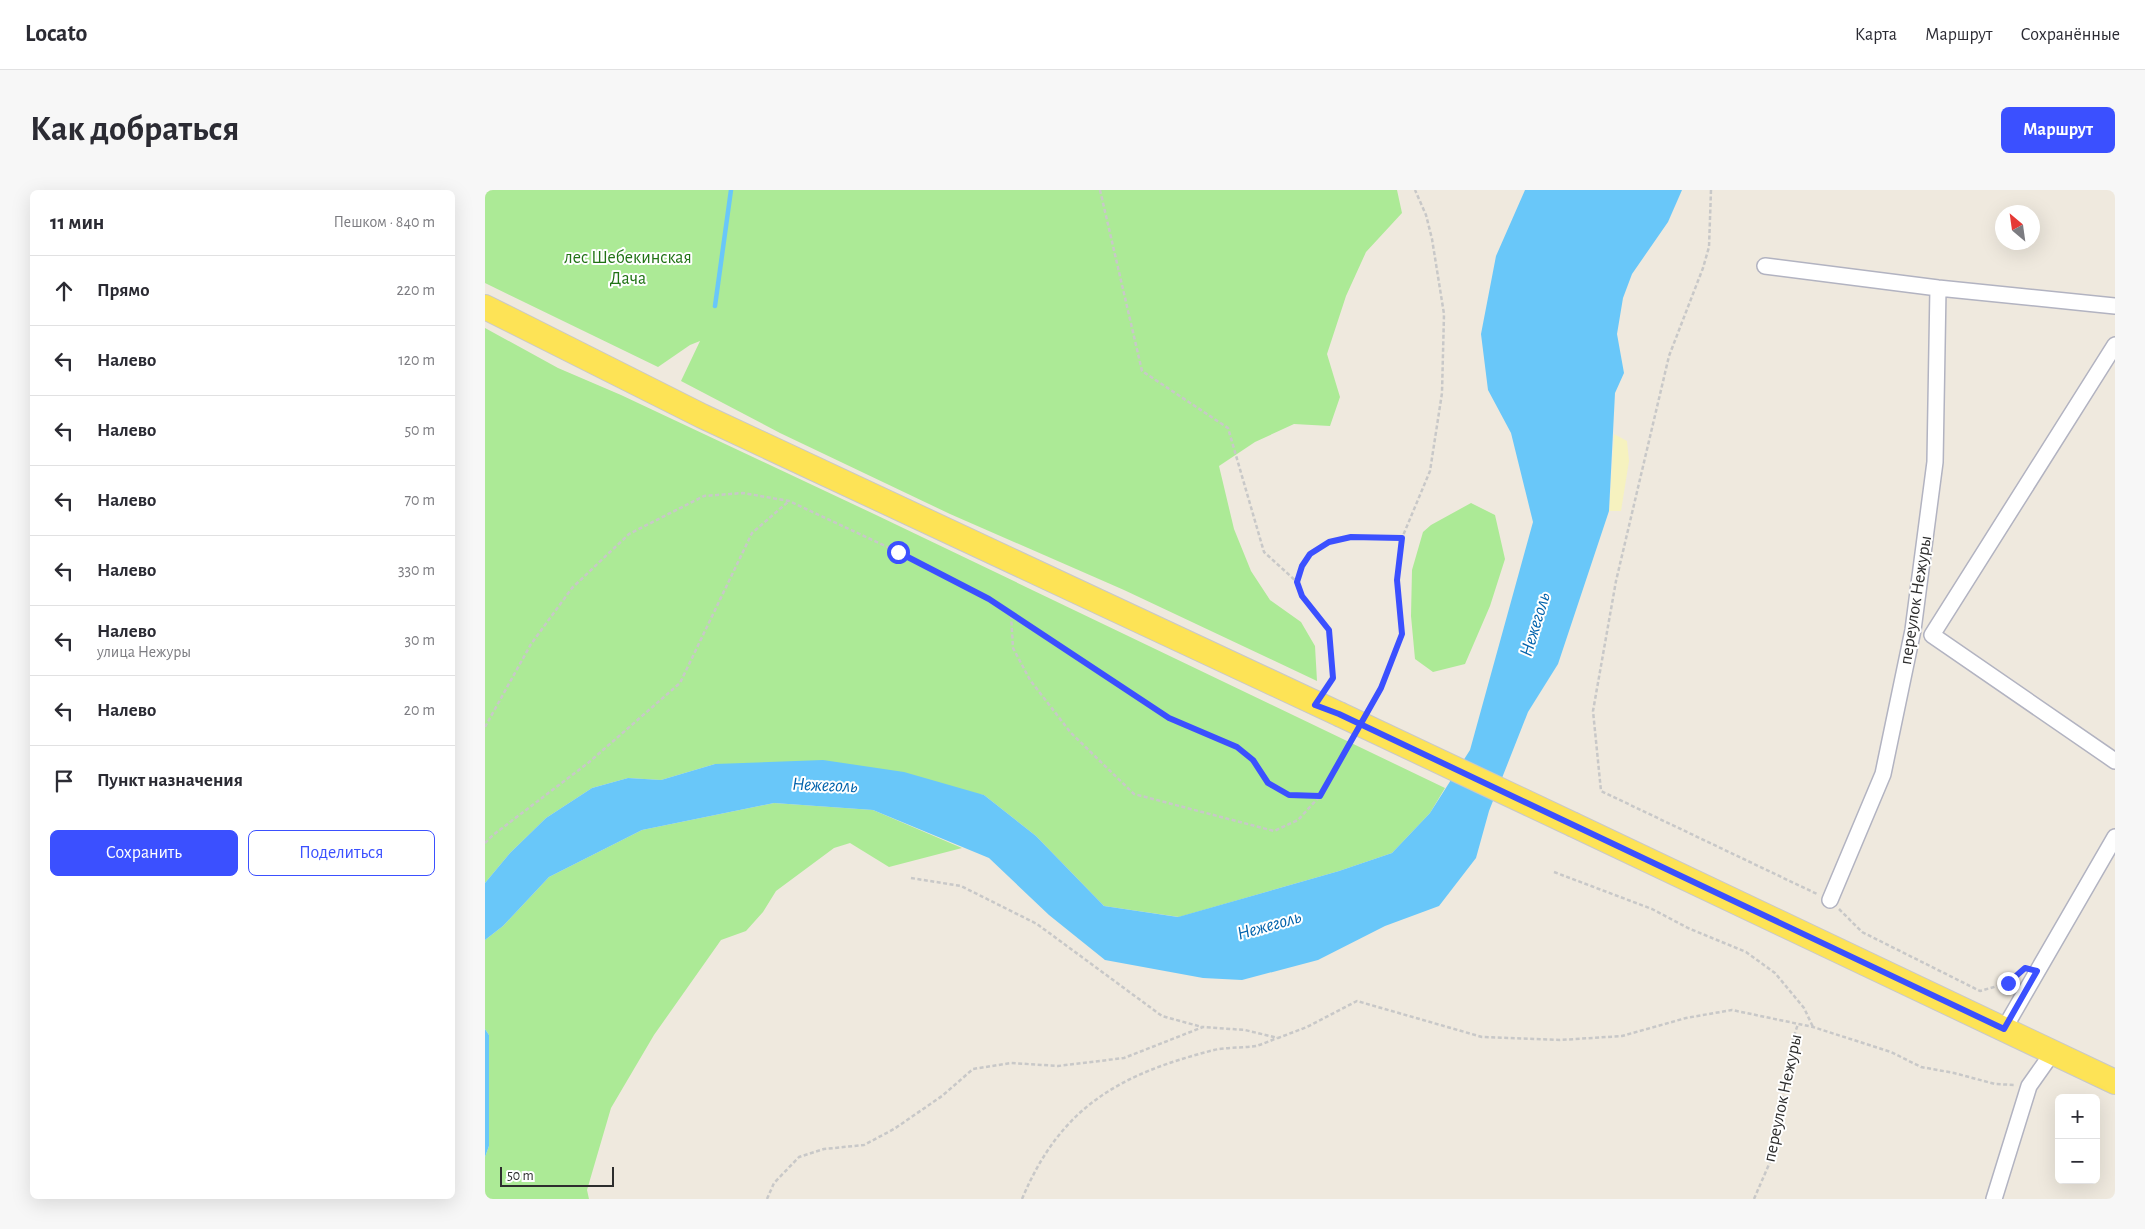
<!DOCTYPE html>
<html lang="ru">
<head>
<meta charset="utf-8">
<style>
	:root { --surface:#fff; --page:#f7f7f7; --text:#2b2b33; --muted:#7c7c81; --line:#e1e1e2; --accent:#3b50ff }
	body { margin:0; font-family:"Alegreya Sans",sans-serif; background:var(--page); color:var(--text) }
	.controls { position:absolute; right:15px; bottom:15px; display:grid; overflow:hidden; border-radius:8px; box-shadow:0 5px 20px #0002 }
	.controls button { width:45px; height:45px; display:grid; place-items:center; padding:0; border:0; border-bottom:1px solid var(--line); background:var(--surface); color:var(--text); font:25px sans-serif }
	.compass { position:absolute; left:1510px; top:15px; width:45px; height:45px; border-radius:50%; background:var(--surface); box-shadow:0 5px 20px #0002; rotate:331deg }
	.scale { position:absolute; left:15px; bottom:12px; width:114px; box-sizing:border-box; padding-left:5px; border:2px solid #2d2d2d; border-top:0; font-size:14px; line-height:18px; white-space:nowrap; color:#2d2d2d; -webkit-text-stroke:4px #fff; paint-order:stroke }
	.stop { position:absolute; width:15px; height:15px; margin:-11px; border:4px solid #3b50ff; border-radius:50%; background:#fff }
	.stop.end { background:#3b50ff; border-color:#fff; box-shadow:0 1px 5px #0008 }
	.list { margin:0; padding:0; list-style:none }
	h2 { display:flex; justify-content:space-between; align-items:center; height:65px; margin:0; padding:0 20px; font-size:21px }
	h2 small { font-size:16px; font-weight:400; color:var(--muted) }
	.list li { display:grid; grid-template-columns:32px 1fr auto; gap:15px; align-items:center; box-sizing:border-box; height:70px; padding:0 20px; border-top:1px solid var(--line) }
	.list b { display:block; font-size:19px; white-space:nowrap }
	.list p { margin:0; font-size:16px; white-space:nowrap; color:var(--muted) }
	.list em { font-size:16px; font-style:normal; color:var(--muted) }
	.actions { display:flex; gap:10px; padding:15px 20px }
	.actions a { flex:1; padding:11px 0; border:1px solid var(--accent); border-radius:8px; text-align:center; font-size:18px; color:var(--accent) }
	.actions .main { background:var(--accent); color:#fff }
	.icon { flex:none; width:28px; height:28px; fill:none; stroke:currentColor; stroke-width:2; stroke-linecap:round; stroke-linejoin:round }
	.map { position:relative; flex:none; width:1630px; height:1009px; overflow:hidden; border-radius:8px }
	header { display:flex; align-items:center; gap:30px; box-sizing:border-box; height:70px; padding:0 25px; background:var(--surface); border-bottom:1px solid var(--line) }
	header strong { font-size:24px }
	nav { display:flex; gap:28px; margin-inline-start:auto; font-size:18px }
	.intro { display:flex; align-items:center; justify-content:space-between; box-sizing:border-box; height:120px; padding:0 30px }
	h1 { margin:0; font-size:35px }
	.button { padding:12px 22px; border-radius:8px; background:var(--accent); color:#fff; font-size:18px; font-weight:700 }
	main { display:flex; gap:30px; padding:0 30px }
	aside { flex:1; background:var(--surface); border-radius:8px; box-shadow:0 5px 20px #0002 }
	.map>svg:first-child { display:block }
	.green { fill:#acea96 }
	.sand { fill:#f6f2bf }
	.water { fill:#69c7f9 }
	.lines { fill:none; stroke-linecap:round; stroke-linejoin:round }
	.stream { stroke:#69c7f9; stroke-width:4.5 }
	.minor-casing { stroke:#b2b3c1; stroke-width:18 }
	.primary-casing { stroke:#c8c8c8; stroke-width:26 }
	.path { stroke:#c8c8c8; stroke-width:2.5; stroke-dasharray:4 2.5; stroke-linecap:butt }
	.minor { stroke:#fff; stroke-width:15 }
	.primary { stroke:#fde356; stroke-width:24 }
	.primary-bridge-casing { stroke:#c8c8c8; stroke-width:26; stroke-linecap:butt }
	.primary-bridge { stroke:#fde356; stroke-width:24 }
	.route { stroke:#3b50ff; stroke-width:6 }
	.labels { text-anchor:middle; stroke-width:4; stroke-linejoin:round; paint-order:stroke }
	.park-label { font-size:18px; fill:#207214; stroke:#fff }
	.street-label { font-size:18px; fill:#2d2d2d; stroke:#fff }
	.water-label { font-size:19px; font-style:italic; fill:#0263ac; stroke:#fff }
</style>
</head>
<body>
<header>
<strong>Locato</strong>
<nav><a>Карта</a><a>Маршрут</a><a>Сохранённые</a></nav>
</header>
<div class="intro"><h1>Как добраться</h1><a class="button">Маршрут</a></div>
<main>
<aside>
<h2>11 мин<small>Пешком · 840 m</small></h2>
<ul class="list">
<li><svg class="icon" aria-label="ahead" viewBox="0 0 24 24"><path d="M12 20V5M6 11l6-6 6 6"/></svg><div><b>Прямо</b></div><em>220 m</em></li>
<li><svg class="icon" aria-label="left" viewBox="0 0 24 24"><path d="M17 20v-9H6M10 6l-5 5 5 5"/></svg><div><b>Налево</b></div><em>120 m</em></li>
<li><svg class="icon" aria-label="left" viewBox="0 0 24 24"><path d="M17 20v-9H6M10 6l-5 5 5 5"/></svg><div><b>Налево</b></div><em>50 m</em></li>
<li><svg class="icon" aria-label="left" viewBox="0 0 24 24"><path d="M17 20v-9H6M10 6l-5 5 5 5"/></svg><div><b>Налево</b></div><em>70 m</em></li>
<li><svg class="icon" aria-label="left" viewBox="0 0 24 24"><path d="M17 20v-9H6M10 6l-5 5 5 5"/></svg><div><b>Налево</b></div><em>330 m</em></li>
<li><svg class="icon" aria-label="left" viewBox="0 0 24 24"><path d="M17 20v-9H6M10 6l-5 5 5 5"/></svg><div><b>Налево</b><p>улица Нежуры</p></div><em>30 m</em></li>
<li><svg class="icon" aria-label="left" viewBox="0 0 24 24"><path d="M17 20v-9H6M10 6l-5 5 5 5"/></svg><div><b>Налево</b></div><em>20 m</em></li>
<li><svg class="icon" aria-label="arrive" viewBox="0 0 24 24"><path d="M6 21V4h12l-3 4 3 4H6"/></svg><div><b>Пункт назначения</b></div></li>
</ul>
<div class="actions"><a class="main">Сохранить</a><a>Поделиться</a></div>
</aside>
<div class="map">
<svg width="1630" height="1009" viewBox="0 0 1630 1009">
	<rect width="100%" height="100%" fill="#efe9de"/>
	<path class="green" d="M0,0H912L917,23L881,62L861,106L842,164L855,207L845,236L809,234L770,252L734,276L749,339L766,381L785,410L816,432L830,456L832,491L639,400L465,324L295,243L196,191L215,151L205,155L173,177L0,93Z
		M0,138L73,178L136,205L389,324L960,598L945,623L907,663L854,681L694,727L619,716L551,646L499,605L278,574H230L176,590L143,588L107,598L61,628L25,663L0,693Z
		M986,313L1010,325L1020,369L1005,416L980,474L948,482L930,469L926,426L927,380L938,342L946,335Z
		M289,613L388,620L477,658L404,677L365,653L349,658L291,701L278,722L261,741L236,750L169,845L126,918L102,1000L104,1009H0V967L4,956V845L0,839V750L18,736L64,687L157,640Z"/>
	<path class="sand" d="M1129,244L1142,251L1144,271L1136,321H1124Z"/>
	<path class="water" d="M1040,0H1197L1183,32L1147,84L1138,108L1132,144L1139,183L1130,203L1124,321L1073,474L1043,522L1004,621L991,668L954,716L900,736L833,770L757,790L718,788L620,770L564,725L504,668L388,620L289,613L157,640L64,687L18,736L0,750V693L25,663L61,628L107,598L143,588L176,590L230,574L338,570L419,582L499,605L551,646L619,716L693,727L854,681L907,663L945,623L985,560L1048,332L1026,243L1003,200L996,144L1011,66Z
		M0,839L4,845V956L0,967Z"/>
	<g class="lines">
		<path class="stream" d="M230,116L246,0"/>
		<g class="minor-casing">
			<path id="minor" d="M1280,76L1453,98L1630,116
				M1630,155L1447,445L1630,571
				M1345,710L1398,584L1428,440L1450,272L1453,98
				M1519,839L1630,647
				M1509,1009L1544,896L1568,862"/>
		</g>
		<g class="primary-casing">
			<path id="primary" d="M0,117L217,226L854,524
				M1089,635L1630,892"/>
		</g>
		<path class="path" d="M615,0L657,181L743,238L779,362L812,392
			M1226,0L1224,57L1218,78L1184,166L1131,391L1108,521L1116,601L1332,704
			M526,425L528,458L545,490L586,543L649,604L789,641L813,630L835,606L866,551
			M842,497L848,488L844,440L817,406L812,392L817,375L825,365L844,352L866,347L917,348
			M884,518L896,498L917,444L912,390L917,348L945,281L957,203L959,124L947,49L941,25L930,0
			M0,537L46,454L87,398L144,344L219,306L258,303L304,311L413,362L504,409L684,528L752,557L768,570L783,593L804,605L835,606
			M0,653L8,645L103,573L195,493L267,343L304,311
			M1069,682L1167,719L1203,738L1261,762L1290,783L1319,818L1328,837
			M426,688L476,696L552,734L677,826L717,837
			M1354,719L1377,742L1495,801L1523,793L1532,786
			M282,1009L289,993L314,967L339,959L379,955L409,939L457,906L488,879L526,873L573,876L639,868L718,837L760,840L793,848L822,837L872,811L997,847L1075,850L1137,846L1201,828L1247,820L1328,837L1406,862L1436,877L1469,883L1510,894L1530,895
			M537,1009C576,916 635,884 729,860C742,857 757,858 771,856C778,854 785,851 792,848
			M1269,1009L1288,965L1306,855L1313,834"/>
		<use href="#minor" class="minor"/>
		<use href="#primary" class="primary"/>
		<g class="primary-bridge-casing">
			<path id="primary-bridge" d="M854,524L1089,635"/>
		</g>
		<use href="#primary-bridge" class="primary-bridge"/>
	</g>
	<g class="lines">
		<path class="route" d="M413,362L504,409L684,528L752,557L768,570L783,593L804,605L835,606L896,498L917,444L912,390L917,348L866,347L844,352L825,364L817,376L812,392L817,406L844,440L848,488L830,515L854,524L1519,839L1552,781L1540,778L1523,793"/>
	</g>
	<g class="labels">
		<g class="park-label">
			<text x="143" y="73">лес Шебекинская<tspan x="143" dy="21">Дача</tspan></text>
		</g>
		<g class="street-label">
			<text transform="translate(1430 410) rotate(-81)" y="6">переулок Нежуры</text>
			<text transform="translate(1297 908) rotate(-78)" y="6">переулок Нежуры</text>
		</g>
		<g class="water-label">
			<text transform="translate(1049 434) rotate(-73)" y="7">Нежеголь</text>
			<text transform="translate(340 594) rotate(2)" y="7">Нежеголь</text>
			<text transform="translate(784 734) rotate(-16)" y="7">Нежеголь</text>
		</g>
	</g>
</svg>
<div class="controls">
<button>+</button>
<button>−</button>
</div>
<svg class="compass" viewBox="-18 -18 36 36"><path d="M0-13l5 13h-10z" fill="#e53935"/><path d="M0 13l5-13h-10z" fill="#7c7c81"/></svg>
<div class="scale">50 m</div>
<div class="stop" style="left:413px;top:362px"></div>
<div class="stop end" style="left:1523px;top:793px"></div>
</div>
</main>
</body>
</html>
